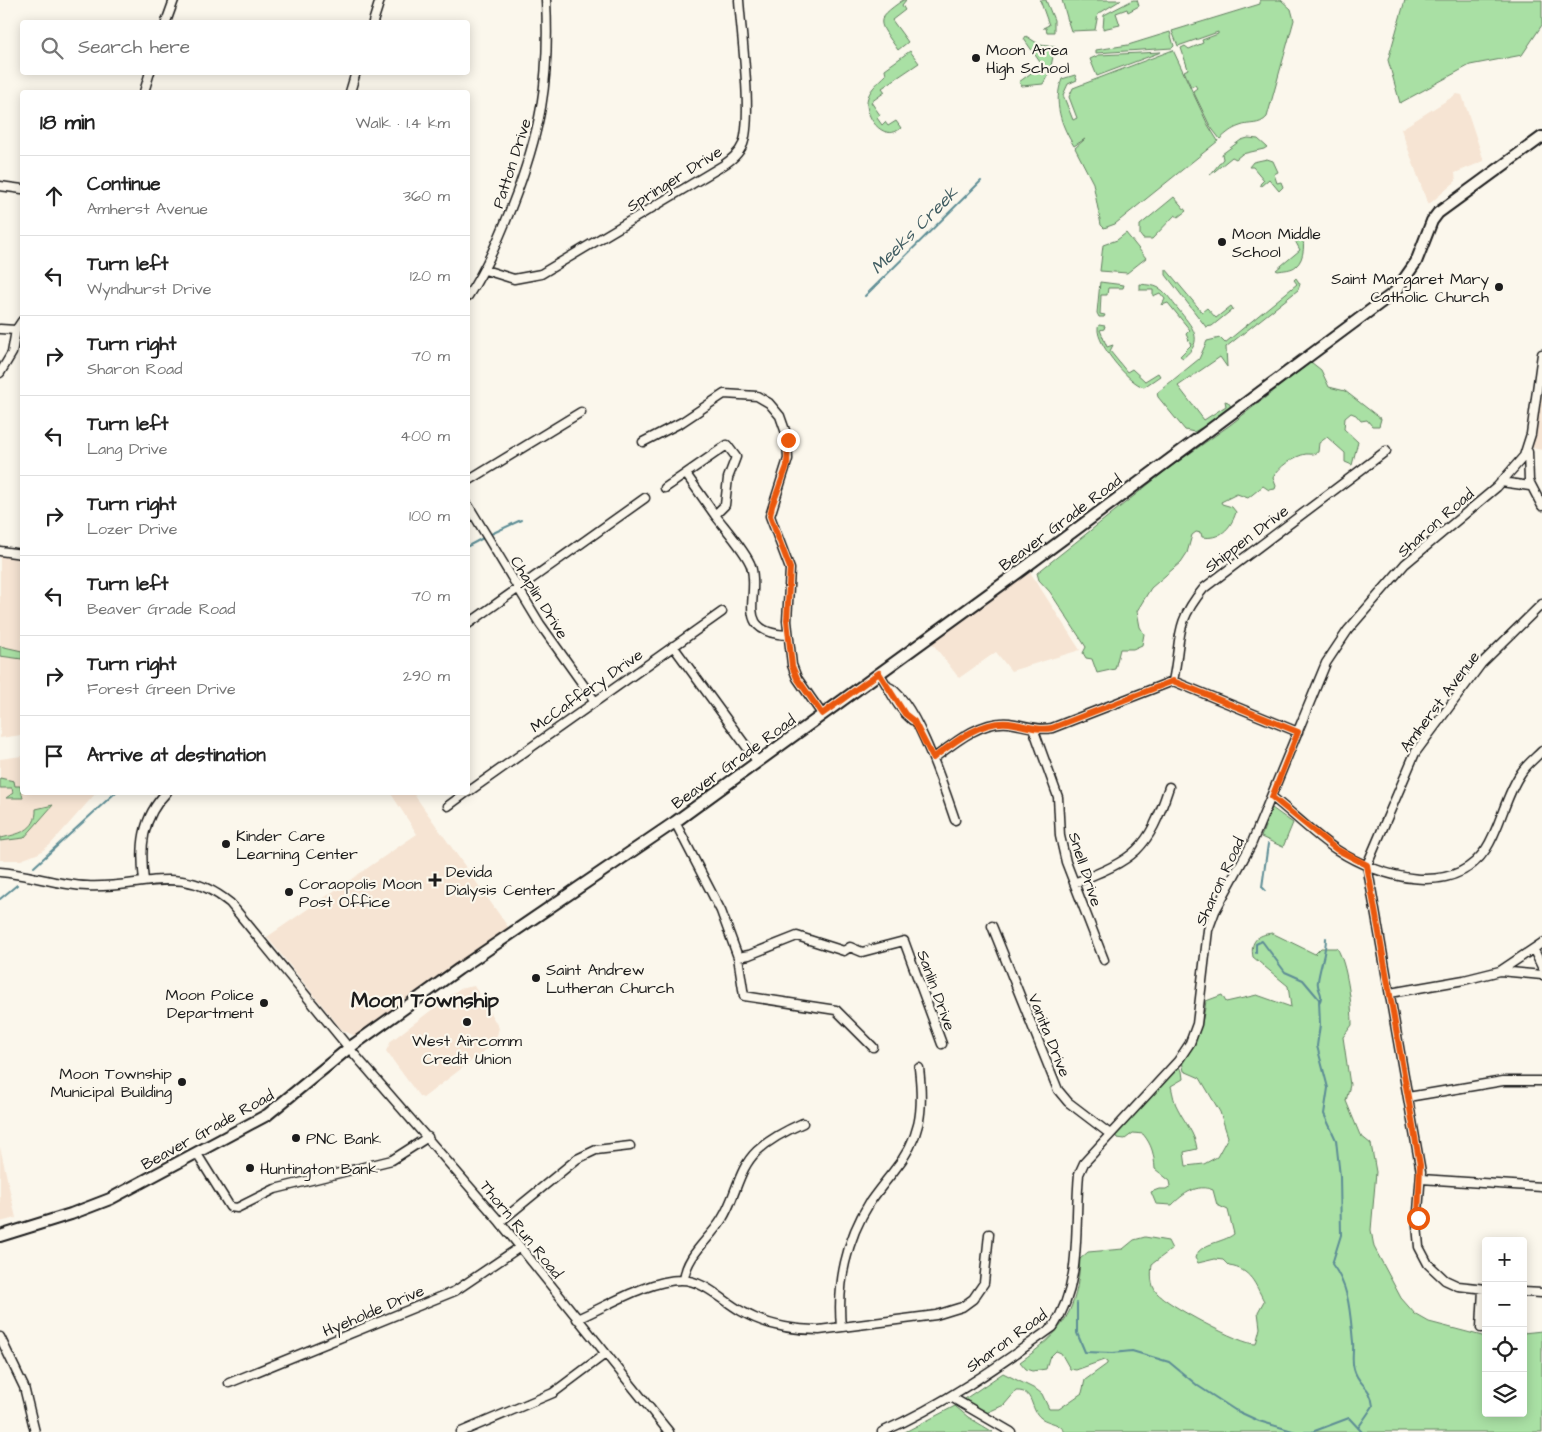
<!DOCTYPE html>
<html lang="en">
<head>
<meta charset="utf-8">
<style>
	:root { --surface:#fff; --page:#f6f6f6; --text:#222; --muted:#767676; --line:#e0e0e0 }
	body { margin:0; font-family:"Architects Daughter",sans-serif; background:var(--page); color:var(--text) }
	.controls { position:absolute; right:15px; bottom:15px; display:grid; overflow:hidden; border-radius:5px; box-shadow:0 2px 12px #0003 }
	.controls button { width:45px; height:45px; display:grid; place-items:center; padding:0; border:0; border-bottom:1px solid var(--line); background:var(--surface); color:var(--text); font:25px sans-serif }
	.stop { position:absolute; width:15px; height:15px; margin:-11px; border:4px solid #ea580c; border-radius:50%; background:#fff }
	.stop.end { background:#ea580c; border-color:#fff; box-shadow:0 1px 5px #0008 }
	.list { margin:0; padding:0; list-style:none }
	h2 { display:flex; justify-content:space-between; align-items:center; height:65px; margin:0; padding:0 20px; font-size:21px }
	h2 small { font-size:16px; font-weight:400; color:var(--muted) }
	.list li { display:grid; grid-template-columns:32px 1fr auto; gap:15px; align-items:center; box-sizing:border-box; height:80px; padding:0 20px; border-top:1px solid var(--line) }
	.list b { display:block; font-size:19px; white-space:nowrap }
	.list p { margin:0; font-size:16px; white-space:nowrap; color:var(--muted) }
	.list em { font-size:16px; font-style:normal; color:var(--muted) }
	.icon { flex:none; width:28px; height:28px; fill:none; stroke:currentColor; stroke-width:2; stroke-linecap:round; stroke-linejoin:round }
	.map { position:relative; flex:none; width:1542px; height:1432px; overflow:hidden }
	.search { position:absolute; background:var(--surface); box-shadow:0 2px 12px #0003; left:20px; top:20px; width:450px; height:55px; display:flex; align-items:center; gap:12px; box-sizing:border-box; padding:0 18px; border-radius:5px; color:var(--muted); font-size:19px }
	.panel { position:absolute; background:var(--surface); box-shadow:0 2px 12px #0003; left:20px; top:90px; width:450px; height:705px; border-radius:5px }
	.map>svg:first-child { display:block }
	.built { fill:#f6e4d3 }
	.green { fill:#a9e0a4; stroke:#627e60 }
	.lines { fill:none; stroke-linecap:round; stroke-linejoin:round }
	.stream { stroke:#5d8d95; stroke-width:2 }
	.minor-casing { stroke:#1c1c1c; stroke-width:11 }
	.major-casing { stroke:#1c1c1c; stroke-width:14 }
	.minor { stroke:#fbf7ec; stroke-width:8 }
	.major { stroke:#fbf7ec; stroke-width:10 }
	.route { stroke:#ea580c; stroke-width:6 }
	.poi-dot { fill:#1c1c1c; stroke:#fbf7ec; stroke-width:2 }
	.labels { text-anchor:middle; stroke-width:4.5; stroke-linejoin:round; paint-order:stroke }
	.poi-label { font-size:16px; fill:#1c1c1c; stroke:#fbf7ec; text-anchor:start }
	.street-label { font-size:16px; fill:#1c1c1c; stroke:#fbf7ec }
	.water-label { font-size:18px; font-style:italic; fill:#425e63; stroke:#fbf7ec }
	.district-label { font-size:21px; font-weight:bold; fill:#1c1c1c; stroke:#fbf7ec }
</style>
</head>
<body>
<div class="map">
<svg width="1542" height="1432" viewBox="0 0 1542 1432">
	<rect width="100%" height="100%" fill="#fbf7ec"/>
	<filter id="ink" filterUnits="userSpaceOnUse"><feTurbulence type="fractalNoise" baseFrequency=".02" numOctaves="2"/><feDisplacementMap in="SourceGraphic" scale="10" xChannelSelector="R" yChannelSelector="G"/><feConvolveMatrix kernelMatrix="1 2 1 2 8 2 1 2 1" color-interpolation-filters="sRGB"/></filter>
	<g filter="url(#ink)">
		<path class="built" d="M1457,94L1462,95L1484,161L1455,173L1456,181L1428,205L1401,129Z
			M1542,354V450L1528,447Z
			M0,551L22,559V735L0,738Z
			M1030,572L1080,650L1011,671L996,652L959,678L932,643Z
			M22,756V792L96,793L50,845L39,853L21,860H0V759Z
			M390,792L413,793L511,931L355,1036L342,1030L267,937L417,834Z
			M474,986L499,1028L495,1043L423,1098L419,1096L386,1051L391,1041L459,989Z
			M0,1147L16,1218L0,1222Z"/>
		<path class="green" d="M903,0H906L902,5L905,10L892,20L908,42L898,50C878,21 873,21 903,0Z
			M1040,0H1046L1047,3L1054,20V32H1047L1046,28H1043L1049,25Z
			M1062,0H1121L1098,14L1095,30L1071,31L1068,22L1070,21H1068Z
			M1133,0H1137L1139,6L1128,12L1127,9L1116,13L1120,25L1103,29L1104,15Z
			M1260,0H1281L1291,9L1294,20L1267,117C1259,126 1250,122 1240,126C1231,129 1227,133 1220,139L1210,126L1193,91L1197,88L1195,85L1191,87L1184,71L1188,69L1181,48L1185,46L1189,49L1203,43L1202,40L1218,34V32L1178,46L1172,31L1260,4Z
			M1405,0H1542V25L1522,55L1470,65L1400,103L1388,60Z
			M1170,32L1174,46L1172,48L1096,53V50L1128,45Z
			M1026,36L1040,45L1055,47L1050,71L1043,84L1022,86L1019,82L1042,65L1024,39Z
			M1173,50L1208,125L1218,141L1115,224L1104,228L1101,225L1093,183L1075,148L1085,139L1074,146C1061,125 1053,103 1062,79L1075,75L1077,80L1068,84L1063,95L1073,120L1077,118L1069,97L1073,88Z
			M910,51L919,63L882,88L885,92L871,102L880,115L877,118L882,125L885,122L888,126L896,121L901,128C883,144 862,114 868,97C871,88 879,82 886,75L885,69Z
			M1161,52L1097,76L1090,59L1099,55Z
			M1248,138L1258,139L1267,147L1264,149L1242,154L1236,159L1232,157L1210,175L1223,159L1222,154L1241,140Z
			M1267,159L1273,161L1278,172L1274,174L1277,183L1281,182L1283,187L1279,191L1269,179L1261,186L1260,184L1264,180L1253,167H1249L1253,162Z
			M1174,197L1186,211L1178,217L1175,215L1152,239H1143L1140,235V225Z
			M1301,232C1305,240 1305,259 1296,266C1292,270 1283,270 1278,271L1276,270L1300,250L1293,237Z
			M1126,233L1146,258L1127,273L1100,271L1103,245L1117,240Z
			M1166,269L1202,312L1207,308L1216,318L1231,306L1233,309L1212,326L1206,327L1166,275Z
			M1296,278L1300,284L1298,290L1226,347L1227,367L1220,357L1178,386L1204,420L1226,406L1225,401L1228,402L1232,408L1195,435L1201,428L1194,432L1185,430L1158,397L1157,393L1199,359L1207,341L1220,338L1225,343L1297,284L1294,280Z
			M1100,282L1124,285L1123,288H1108L1107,295H1101L1100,314L1105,315L1104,317H1099L1097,313Z
			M1140,284C1147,285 1154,285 1159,288C1167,293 1172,302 1178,309C1192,327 1206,340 1183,358L1180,356L1191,345L1186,334L1190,330L1168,303L1162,305L1165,299L1160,293L1153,296V290H1140Z
			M1099,325L1105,326L1104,329L1100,330L1107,347L1113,345L1110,351L1127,372L1132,369L1145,381L1158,373L1160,376L1144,387C1129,384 1091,338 1099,325Z
			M1311,362L1321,370L1329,387L1345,391L1381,419L1379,426H1372L1367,420L1361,421L1356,415L1351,413L1345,418L1344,429L1358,442L1352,465L1345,462V453L1327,437L1319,443L1318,452C1313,455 1312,454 1306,454C1294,456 1278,467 1273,478L1276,486L1275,489L1269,490L1263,486L1248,498L1237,494L1221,502L1222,504L1232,507L1236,512C1231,529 1219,540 1202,537L1201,533L1196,532L1192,535L1187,553L1181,562L1151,588L1137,611L1140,627L1144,634L1142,645L1133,649H1120L1115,669L1097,673L1092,659L1086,658L1083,653L1086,647L1050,592L1039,580L1037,573L1169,468L1230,425Z
			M0,646L22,651V659L0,656Z
			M0,778L14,781L15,786H20L23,798H6L13,793L12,788H0Z
			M53,805L24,838L0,841V836L1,838C18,834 37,831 36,809Z
			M1272,808L1293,823L1283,847L1261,837Z
			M1272,933L1315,954L1321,948H1337C1347,964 1352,1005 1352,1025L1343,1037L1350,1085L1346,1101L1360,1135L1371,1144L1376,1172L1371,1230L1374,1247L1401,1298L1415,1314L1429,1322L1486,1337V1413H1523V1333L1542,1331V1432H1065C1059,1422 1050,1424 1041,1418C1029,1409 1035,1390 1016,1391L1004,1405L986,1413L962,1401L1003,1373L1037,1390L1042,1394L1049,1409H1059L1082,1393L1085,1380L1107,1364V1362L1104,1360L1076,1370L1070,1369L1061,1353L1056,1351L1049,1358L1046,1369L1032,1371L1026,1369L1020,1362C1062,1332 1078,1312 1080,1259L1088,1252L1123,1249L1134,1240L1145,1237L1168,1241L1172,1249L1152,1264C1151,1273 1150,1285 1157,1293C1168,1305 1241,1345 1256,1344L1260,1328L1258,1312L1264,1301C1255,1284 1251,1269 1229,1266L1223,1260L1215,1259L1198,1263L1195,1258C1199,1243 1223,1243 1234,1234L1228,1210L1217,1205L1213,1190C1197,1183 1183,1194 1172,1205L1156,1204L1151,1192L1159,1189H1166L1171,1186L1170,1181L1155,1169C1154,1154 1152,1145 1143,1134L1133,1133L1125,1139L1117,1138L1115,1135L1178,1066L1182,1071L1183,1079L1171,1086C1173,1094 1174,1103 1178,1109C1185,1123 1195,1133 1197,1149L1184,1152L1186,1166L1204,1164L1217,1157L1228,1137L1220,1112L1200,1078L1184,1071L1182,1061C1197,1042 1203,1025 1206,1001L1222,995L1226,1002L1257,995L1291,1007L1288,986L1253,957C1250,941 1257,935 1272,933Z
			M955,1406L968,1417L993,1432H905Z"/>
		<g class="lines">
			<path class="stream" d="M865,296L981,181
				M489,535L521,520
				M468,546L485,537
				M34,867L116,792
				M1265,890L1262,887L1268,844
				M0,899L17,885
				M1256,953V944L1262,941L1285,972L1303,980L1319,999L1320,1025L1317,1046L1328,1088L1324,1114L1336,1140L1340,1176L1341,1235L1332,1264C1350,1288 1350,1313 1353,1342C1354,1351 1351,1360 1354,1369C1358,1386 1371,1385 1373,1406L1358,1428
				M1319,1003C1325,993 1316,990 1318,981C1320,966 1326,953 1326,938
				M1077,1303V1333L1085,1352L1113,1353L1132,1351L1169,1362L1198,1386L1235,1410L1259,1421L1296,1432
				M1302,1432H1312L1349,1418L1362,1432"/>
			<g class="minor-casing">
				<path id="minor" d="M166,22L174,0
					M373,22L380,0
					M144,92L150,72
					M350,92L356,72
					M0,186L22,189
					M485,270L514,279L541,274L722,166C731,160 739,154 743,144C753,117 741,32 739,0
					M468,296C486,269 499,239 511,208C541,132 550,81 546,0
					M0,329L16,330L12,353L0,373
					M16,330L22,321
					M643,442L682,422L724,394L757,396L769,403L780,416L787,436L788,459L770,516L790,569L787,621L792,665L797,678L822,714
					M1528,452L1529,481L1542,506
					M686,474L715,515
					M468,481L581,412
					M1501,482L1530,486
					M665,488L727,445L736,457L728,478L725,505L715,515C724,527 747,553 751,566C761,596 732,632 788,635
					M468,505L540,624L594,700
					M0,551L22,554
					M468,624L645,498
					M673,646L757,761
					M879,673C890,689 896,707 912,720
					M1173,681C1182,639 1173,625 1204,588L1386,451
					M887,686C915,697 945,791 955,820
					M1033,728L1058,797L1060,836L1066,862L1104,960
					M933,759C954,743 981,720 1009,723C1024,725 1037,731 1052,728L1173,681L1298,732
					M468,792L722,612
					M1272,797C1294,814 1314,835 1337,850C1378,877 1453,899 1486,849C1501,826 1505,796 1521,773C1526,765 1535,758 1542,751
					M448,806L467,792
					M675,822L721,911L738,957L744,996L836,1010L873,1047
					M0,872C29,874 57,885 87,886C142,889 180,862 230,903L349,1048L500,1222L669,1432
					M144,881C140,848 141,818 167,792
					M1074,883C1135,859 1148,851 1169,787
					M992,926L1058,1090L1068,1102L1110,1134
					M1534,950L1542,967
					M738,957L749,955L797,936L844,951L850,947L862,952L904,941L942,1044
					M1500,971L1542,975
					M1390,993L1464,980L1500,971L1542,943
					M1408,1097L1503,1081H1542
					M197,1154L230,1207L237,1208L275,1189L392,1160L428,1137
					M1421,1179L1542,1187
					M500,1222L577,1159L596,1150L630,1146
					M684,1280C686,1255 710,1239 722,1219C736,1197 738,1169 757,1151C770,1139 787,1130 803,1123
					M1486,1289L1458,1286L1445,1280L1428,1264L1419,1247L1417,1225L1421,1172L1367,865L1415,753L1481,664L1542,604
					M1523,1292L1542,1293
					M577,1319C607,1306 649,1280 681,1280C704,1280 723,1301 741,1311C765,1325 792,1330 819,1330L936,1315L962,1307L973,1299L984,1283L989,1234
					M841,1327C837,1284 846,1240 870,1202C877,1192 885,1182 893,1172C921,1138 924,1111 919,1068
					M1481,1328L1483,1289
					M0,1337L24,1387L35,1432
					M229,1383L455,1291L520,1247
					M951,1397L1011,1432
					M461,1432L553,1393L605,1354
					M882,1432C943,1405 999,1366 1053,1327C1083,1283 1074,1225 1079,1174L1084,1163L1178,1061L1190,1043L1197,1024L1208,930L1215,911L1251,845L1326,663L1348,630L1405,564L1497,487L1524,456L1531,434L1542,354"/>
			</g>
			<g class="major-casing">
				<path id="major" d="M0,1236L71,1214L110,1199L267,1115L349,1048L459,969L675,822L1016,574L1395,292L1416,262L1432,221L1438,213L1542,137"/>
			</g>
			<use href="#minor" class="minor"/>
			<use href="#major" class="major"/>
		</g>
	</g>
	<g class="lines" filter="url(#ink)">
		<path class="route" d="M788,440L787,466L772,506L770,516L790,568L787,620L792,666L797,678L822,714L879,673L905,714L914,721L933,758C954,742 981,720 1009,723C1024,725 1037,731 1052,728L1173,681L1298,732L1272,797L1336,849L1367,865L1420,1165L1418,1218"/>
	</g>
	<g class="poi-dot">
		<circle cx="976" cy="58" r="5"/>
		<circle cx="1222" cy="242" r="5"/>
		<circle cx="1499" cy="287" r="5"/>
		<circle cx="226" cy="844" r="5"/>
		<path d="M432.5 872.5h5v5h5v5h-5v5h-5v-5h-5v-5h5z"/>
		<circle cx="289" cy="892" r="5"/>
		<circle cx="536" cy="978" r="5"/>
		<circle cx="264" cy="1003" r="5"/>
		<circle cx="467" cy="1022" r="5"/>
		<circle cx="182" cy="1082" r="5"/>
		<circle cx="296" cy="1138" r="5"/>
		<circle cx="250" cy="1168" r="5"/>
	</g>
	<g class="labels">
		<g class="poi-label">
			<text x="986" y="55">Moon Area<tspan x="986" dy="18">High School</tspan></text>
			<text x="1232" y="239">Moon Middle<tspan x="1232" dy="18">School</tspan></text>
			<text x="1489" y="284" text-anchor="end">Saint Margaret Mary<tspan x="1489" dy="18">Catholic Church</tspan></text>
			<text x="236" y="841">Kinder Care<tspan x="236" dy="18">Learning Center</tspan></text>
			<text x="446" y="877">Devida<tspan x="446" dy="18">Dialysis Center</tspan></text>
			<text x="299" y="889">Coraopolis Moon<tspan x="299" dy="18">Post Office</tspan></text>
			<text x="546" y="975">Saint Andrew<tspan x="546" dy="18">Lutheran Church</tspan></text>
			<text x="254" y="1000" text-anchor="end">Moon Police<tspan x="254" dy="18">Department</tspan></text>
			<text x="467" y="1046" text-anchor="middle">West Aircomm<tspan x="467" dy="18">Credit Union</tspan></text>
			<text x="172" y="1079" text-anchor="end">Moon Township<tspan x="172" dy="18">Municipal Building</tspan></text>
			<text x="306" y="1144">PNC Bank</text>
			<text x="260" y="1174">Huntington Bank</text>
		</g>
		<g class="street-label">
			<text transform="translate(511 163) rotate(-72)" y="6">Patton Drive</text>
			<text transform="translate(674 178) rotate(-32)" y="6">Springer Drive</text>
			<text transform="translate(1060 522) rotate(-37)" y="6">Beaver Grade Road</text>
			<text transform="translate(1435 522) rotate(-41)" y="6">Sharon Road</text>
			<text transform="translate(1246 538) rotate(-37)" y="6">Shippen Drive</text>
			<text transform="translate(540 597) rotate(58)" y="6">Chaplin Drive</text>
			<text transform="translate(586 690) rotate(-35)" y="6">McCaffery Drive</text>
			<text transform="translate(1439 701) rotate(-53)" y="6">Amherst Avenue</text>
			<text transform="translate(733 761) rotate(-36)" y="6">Beaver Grade Road</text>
			<text transform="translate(1086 869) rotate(72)" y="6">Snell Drive</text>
			<text transform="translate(1219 881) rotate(-65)" y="6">Sharon Road</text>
			<text transform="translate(937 990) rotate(70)" y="6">Sanlin Drive</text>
			<text transform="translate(1050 1035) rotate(68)" y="6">Vanita Drive</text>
			<text transform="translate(207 1129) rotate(-29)" y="6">Beaver Grade Road</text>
			<text transform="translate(522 1229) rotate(51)" y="6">Thorn Run Road</text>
			<text transform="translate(373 1310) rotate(-23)" y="6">Hyeholde Drive</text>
			<text transform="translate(1006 1340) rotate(-36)" y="6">Sharon Road</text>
		</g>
		<g class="water-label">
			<text transform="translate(914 230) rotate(-45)" y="6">Meeks Creek</text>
		</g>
		<g class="district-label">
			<text x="425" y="1007">Moon Township</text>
		</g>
	</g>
</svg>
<div class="controls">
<button>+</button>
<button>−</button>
<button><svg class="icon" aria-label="locate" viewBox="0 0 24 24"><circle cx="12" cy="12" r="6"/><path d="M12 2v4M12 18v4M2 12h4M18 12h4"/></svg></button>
<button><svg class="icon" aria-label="layers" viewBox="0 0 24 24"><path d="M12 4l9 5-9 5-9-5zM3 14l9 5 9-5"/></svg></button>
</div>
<div class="stop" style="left:1418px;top:1218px"></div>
<div class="stop end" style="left:788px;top:440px"></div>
<div class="search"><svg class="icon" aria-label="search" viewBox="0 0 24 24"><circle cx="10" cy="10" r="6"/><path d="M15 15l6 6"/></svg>Search here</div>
<section class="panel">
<h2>18 min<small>Walk · 1.4 km</small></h2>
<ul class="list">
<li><svg class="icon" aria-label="ahead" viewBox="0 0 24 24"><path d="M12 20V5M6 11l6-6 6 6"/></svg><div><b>Continue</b><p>Amherst Avenue</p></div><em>360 m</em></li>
<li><svg class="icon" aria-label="left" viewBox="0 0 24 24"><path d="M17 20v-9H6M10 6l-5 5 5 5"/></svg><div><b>Turn left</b><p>Wyndhurst Drive</p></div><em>120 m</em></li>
<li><svg class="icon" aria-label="right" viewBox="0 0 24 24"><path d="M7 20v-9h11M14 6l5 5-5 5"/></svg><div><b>Turn right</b><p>Sharon Road</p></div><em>70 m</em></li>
<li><svg class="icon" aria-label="left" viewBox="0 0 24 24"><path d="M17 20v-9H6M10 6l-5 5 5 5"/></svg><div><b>Turn left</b><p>Lang Drive</p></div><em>400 m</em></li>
<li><svg class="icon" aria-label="right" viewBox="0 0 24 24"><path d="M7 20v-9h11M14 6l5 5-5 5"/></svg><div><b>Turn right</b><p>Lozer Drive</p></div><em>100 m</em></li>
<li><svg class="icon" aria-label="left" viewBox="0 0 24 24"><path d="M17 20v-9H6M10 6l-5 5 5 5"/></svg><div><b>Turn left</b><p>Beaver Grade Road</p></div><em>70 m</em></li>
<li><svg class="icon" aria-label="right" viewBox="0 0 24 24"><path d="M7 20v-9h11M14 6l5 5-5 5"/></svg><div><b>Turn right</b><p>Forest Green Drive</p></div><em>290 m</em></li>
<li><svg class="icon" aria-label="arrive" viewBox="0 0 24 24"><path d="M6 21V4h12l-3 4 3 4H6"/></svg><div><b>Arrive at destination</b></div></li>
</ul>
</section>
</div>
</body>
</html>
